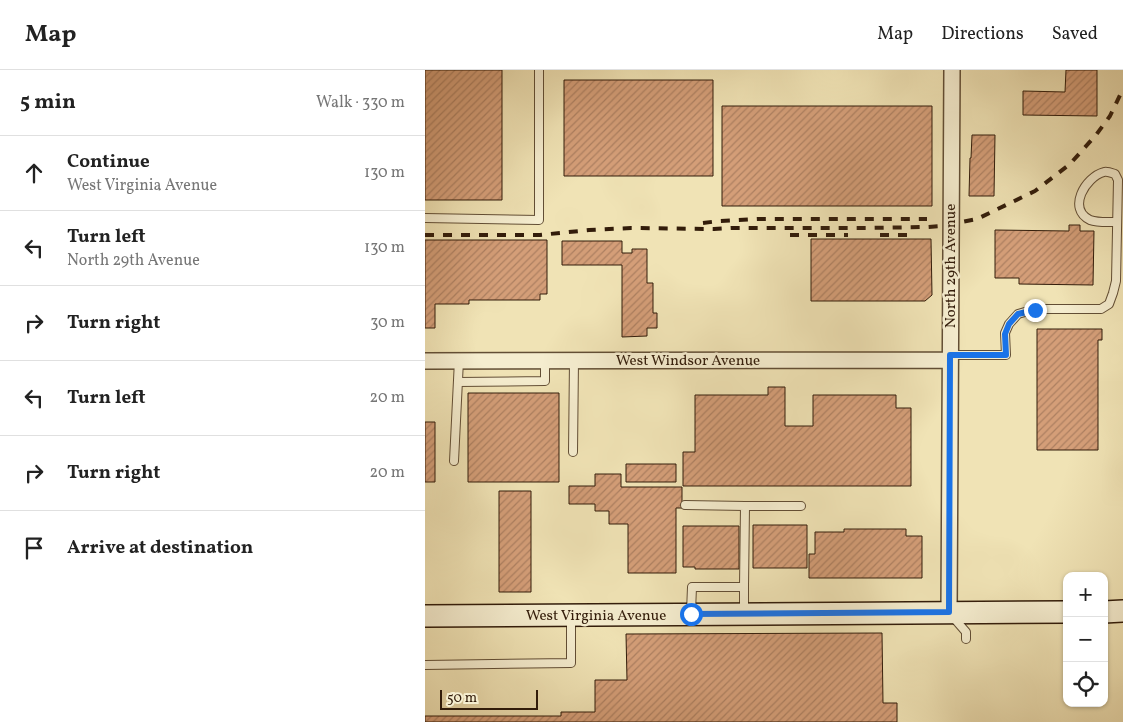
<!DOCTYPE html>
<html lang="en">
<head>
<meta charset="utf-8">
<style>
	:root { --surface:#fff; --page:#f2f2f2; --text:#222; --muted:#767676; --line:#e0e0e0 }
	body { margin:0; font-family:Vollkorn,serif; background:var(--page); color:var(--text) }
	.controls { position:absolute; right:15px; bottom:15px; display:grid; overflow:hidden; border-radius:10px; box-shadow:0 1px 4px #0004 }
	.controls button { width:45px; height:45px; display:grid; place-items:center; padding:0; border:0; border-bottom:1px solid var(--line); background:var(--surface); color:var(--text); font:25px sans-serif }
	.scale { position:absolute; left:15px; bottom:12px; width:98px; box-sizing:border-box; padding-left:5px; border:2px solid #321c0a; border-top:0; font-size:14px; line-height:18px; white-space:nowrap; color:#321c0a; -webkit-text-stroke:4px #f5edcf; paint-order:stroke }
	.stop { position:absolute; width:15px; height:15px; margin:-11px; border:4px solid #1a73e8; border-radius:50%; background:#fff }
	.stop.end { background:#1a73e8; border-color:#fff; box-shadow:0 1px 5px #0008 }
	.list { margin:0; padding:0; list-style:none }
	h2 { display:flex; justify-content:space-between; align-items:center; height:65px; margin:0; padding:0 20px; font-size:21px }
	h2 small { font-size:16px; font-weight:400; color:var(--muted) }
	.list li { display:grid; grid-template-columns:32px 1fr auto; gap:15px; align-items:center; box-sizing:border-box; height:75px; padding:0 20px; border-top:1px solid var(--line) }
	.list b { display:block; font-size:19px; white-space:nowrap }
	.list p { margin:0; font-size:16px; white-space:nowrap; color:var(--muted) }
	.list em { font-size:16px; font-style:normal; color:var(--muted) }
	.icon { flex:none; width:28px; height:28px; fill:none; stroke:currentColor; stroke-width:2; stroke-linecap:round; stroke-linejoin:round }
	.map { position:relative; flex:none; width:698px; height:652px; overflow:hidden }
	header { display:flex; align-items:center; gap:30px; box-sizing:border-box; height:70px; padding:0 25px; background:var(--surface); border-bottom:1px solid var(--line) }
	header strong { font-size:24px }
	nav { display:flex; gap:28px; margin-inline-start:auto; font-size:18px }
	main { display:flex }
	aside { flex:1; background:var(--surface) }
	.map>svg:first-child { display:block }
	.building { fill:url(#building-hatch); stroke:#321c0a }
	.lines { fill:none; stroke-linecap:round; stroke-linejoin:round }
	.lane-casing { stroke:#624e35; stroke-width:10 }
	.street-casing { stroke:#624e35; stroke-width:18 }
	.secondary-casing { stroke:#321c0a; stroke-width:24 }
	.lane { stroke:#f5edcf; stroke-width:8 }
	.street { stroke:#f5edcf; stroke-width:15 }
	.secondary { stroke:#f5edcf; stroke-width:21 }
	.rail { stroke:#321c0a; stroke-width:4; stroke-dasharray:9 9; stroke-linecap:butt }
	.route { stroke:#1a73e8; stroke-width:6 }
	.labels { text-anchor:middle; stroke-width:5; stroke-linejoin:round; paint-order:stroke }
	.street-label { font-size:15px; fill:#321c0a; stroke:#f5edcf }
</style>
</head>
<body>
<header>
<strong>Map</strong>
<nav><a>Map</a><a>Directions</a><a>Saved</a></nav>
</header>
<main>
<aside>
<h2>5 min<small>Walk · 330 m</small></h2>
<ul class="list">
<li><svg class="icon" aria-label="ahead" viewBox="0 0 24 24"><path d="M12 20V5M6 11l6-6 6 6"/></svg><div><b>Continue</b><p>West Virginia Avenue</p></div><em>130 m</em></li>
<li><svg class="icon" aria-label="left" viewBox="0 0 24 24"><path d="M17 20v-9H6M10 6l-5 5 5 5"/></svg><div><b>Turn left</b><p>North 29th Avenue</p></div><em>130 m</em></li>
<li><svg class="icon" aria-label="right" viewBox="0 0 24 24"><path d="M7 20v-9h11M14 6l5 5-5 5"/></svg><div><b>Turn right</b></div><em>30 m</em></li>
<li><svg class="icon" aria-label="left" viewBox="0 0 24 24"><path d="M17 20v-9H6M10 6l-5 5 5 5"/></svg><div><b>Turn left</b></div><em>20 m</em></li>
<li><svg class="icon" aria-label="right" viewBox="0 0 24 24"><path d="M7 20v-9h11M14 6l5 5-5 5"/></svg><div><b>Turn right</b></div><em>20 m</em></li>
<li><svg class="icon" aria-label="arrive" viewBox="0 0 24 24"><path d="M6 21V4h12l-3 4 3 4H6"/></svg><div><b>Arrive at destination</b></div></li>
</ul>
</aside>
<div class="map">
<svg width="698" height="652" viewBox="0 0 698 652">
	<defs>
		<pattern id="building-hatch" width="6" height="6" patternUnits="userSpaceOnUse" patternTransform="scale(1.25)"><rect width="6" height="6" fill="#d49e78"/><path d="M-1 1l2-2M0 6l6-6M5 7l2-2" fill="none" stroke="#ad8061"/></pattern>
	</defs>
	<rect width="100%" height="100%" fill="#f0e3b5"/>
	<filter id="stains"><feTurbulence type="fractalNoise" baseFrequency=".004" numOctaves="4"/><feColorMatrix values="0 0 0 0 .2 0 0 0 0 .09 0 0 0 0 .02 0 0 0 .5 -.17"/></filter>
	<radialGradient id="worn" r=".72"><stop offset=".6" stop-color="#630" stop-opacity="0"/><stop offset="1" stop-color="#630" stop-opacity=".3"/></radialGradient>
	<path class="building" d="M0,0H77V130H0Z
		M641,0H672V46L598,45V21L640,22Z
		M139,10H288V106H139Z
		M297,36H507V136H297Z
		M547,65H570L569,126H544L545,88H546Z
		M644,155H655V161H669L668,215L594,214V208H570V160L644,161Z
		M386,169H506L507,225L500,231H386Z
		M0,170H122V224H115V230H44V234H10V258H0Z
		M137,171H197V183H207V179H222V213H228V243H232V258H222V266L197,267V195H137Z
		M612,259H677V270H673V380H612Z
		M343,317H360V356H388V325H471V338H486V416H258V382H270V325H343Z
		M43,323H134V412H43Z
		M0,352H10V412H0Z
		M201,394H251V412H201Z
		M170,404H196V417H257V438H251V503H203V454H184V441H170V434H144V416H170Z
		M74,421H106V522H74Z
		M328,455H382V498H328Z
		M258,456H314V499H270V497H258Z
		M419,459H481V466H497V508H384V484H390V462H419Z
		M457,563L458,633H472V652H0V646H136V642H170V610H202L201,564Z"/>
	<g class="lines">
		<g class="lane-casing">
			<path id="lane" d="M0,148L114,150V0
				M525,285H581L580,263L584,254L593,244L610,239H676L684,234L688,223L691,211L693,110L690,104C687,103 682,101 679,102C660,107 642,139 665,150C673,153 684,152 692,152
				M33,312L120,311V290
				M148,382L149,290
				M29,391L34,290
				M260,435L320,436L319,517
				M320,436H376
				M266,542L267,517H319V543
				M528,547L541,562V569
				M0,595L146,593V546"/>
		</g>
		<g class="street-casing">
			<path id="street" d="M0,291L525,290
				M524,542L527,0"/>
		</g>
		<g class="secondary-casing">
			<path id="secondary" d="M679,542L698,541
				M0,546L642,542"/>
		</g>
		<use href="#lane" class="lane"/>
		<use href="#street" class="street"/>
		<use href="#secondary" class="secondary"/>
		<path class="rail" d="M278,153L294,151L333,149H502
			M0,165H115L164,160L206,158L289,159L307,158H441L502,157L516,156L552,149L610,121L645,94L671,65L685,46L698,19
			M365,165H423
			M455,165H483"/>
	</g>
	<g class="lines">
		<path class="route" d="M266,544L524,542L525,285H581L580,264L584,254L593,244L610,240"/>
	</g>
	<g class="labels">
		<g class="street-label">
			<text transform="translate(525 196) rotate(-90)" y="5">North 29th Avenue</text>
			<text x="263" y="295">West Windsor Avenue</text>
			<text x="171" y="550">West Virginia Avenue</text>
		</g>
	</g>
	<rect width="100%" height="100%" filter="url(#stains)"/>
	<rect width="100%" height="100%" fill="url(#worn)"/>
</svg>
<div class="controls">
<button>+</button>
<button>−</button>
<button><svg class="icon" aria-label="locate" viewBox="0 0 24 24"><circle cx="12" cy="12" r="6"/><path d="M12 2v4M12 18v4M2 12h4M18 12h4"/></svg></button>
</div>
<div class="scale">50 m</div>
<div class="stop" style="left:266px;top:544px"></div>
<div class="stop end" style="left:610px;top:240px"></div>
</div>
</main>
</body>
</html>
